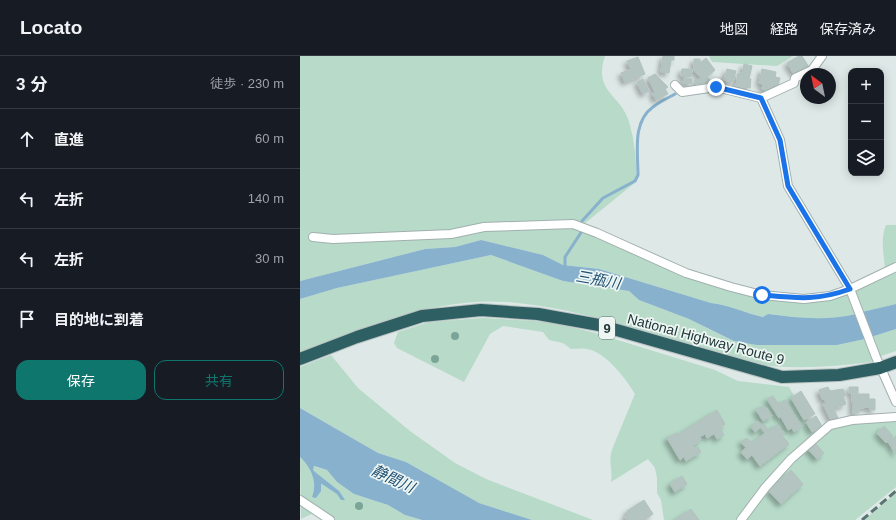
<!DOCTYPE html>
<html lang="ja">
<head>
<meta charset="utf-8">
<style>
	:root { --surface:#171b24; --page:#20242c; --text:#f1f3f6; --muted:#9ea1a6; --line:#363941; --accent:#0f766e }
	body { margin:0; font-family:Helvetica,"Noto Sans JP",sans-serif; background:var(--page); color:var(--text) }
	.controls { position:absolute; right:12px; top:12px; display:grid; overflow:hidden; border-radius:8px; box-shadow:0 2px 10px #0003 }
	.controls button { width:36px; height:36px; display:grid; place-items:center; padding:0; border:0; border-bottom:1px solid var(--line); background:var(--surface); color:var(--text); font:20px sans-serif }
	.compass { position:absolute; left:500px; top:12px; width:36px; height:36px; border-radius:50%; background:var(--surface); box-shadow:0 2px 10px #0003; rotate:327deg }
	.stop { position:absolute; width:12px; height:12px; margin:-9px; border:3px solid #1a73e8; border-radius:50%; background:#fff }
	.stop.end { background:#1a73e8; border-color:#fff; box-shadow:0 1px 4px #0008 }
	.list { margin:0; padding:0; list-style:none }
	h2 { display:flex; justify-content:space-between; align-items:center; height:52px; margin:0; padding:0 16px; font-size:17px }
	h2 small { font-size:13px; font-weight:400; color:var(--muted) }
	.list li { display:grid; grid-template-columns:26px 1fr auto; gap:12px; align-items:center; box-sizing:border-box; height:60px; padding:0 16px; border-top:1px solid var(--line) }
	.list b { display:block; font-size:15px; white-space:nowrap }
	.list em { font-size:13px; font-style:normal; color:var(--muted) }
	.actions { display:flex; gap:8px; padding:12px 16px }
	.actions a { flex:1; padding:9px 0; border:1px solid var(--accent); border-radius:12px; text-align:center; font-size:14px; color:var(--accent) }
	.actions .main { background:var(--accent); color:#fff }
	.icon { flex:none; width:22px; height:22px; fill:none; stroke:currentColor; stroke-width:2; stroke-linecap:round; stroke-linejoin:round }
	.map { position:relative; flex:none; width:596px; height:464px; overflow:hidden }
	header { display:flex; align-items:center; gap:24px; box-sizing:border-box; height:56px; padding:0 20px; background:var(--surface); border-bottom:1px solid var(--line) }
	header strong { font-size:19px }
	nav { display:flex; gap:22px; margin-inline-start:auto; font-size:14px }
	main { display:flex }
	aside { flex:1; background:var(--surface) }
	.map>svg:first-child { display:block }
	.green { fill:#b7dac9 }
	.water { fill:#87b1cd }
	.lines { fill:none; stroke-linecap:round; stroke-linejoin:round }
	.stream { stroke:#87b1cd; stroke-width:3 }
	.building { fill:#b4c4c1; stroke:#b1c2bf; filter:url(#shadow) }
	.street-casing { stroke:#a1b0af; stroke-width:10 }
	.highway-casing { stroke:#bcc3c3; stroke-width:14 }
	.street { stroke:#fff; stroke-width:8 }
	.highway { stroke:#2e6063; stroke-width:12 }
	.rail { stroke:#5a7474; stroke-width:3; stroke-dasharray:8 4; stroke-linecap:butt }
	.tree { fill:#7ca597 }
	.route { stroke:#1a73e8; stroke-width:5 }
	.labels { text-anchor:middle; stroke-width:3.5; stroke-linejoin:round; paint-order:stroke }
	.shield { fill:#eef6f4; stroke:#5e7170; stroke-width:1 }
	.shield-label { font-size:13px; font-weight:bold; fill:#203838 }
	.street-label { font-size:14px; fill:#203838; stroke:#eef6f4 }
	.water-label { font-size:15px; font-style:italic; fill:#1e4e71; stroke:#eef6f4 }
</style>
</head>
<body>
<header>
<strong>Locato</strong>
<nav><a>地図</a><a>経路</a><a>保存済み</a></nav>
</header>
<main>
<aside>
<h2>3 分<small>徒歩 · 230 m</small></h2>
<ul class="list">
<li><svg class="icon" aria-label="ahead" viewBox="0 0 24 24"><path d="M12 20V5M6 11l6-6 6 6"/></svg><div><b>直進</b></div><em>60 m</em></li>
<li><svg class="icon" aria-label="left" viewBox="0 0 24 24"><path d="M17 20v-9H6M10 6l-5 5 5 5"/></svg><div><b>左折</b></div><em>140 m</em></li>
<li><svg class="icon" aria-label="left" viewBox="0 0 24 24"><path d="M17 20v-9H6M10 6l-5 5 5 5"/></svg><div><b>左折</b></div><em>30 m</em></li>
<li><svg class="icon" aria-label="arrive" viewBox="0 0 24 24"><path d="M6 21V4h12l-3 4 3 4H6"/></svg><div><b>目的地に到着</b></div></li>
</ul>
<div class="actions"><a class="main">保存</a><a>共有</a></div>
</aside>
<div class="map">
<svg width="596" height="464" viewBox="0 0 596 464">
	<defs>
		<filter id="shadow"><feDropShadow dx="-3.5" dy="3.5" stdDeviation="2" flood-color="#0004"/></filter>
	</defs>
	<rect width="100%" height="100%" fill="#dee9e7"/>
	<path class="green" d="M0,0H305C293,35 320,39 328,63C335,84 336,104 337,125L284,168L369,213L467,241L549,237L556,258C526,265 498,262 468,258L464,261C445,257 429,249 411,247L299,213L263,209L243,199L181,184L155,191L125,193L0,225Z
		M409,0H493L477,10L412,6Z
		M586,169H596V248L562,256L549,226L554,229L585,213C584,199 580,183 586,169Z
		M191,199L263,225L329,235L339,244L389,263L434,285L537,289L565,283L573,302L571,306C538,310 505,313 472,310C448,308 416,297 393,290C332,272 271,251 207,246C133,241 68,271 0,296V243L37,232Z
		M183,262L252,266L295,277L415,314L438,325L489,331L515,377C485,404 460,432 436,464H364L361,444L357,437V422L355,412L348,403L311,426C313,415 308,405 312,394C319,376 327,357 335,338C326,323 306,296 287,293C282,292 276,293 271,293L263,287L249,284L243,276L203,270L190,278L164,326L97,292L94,287L98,276L129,266Z
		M596,273V295L578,301L571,281Z
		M31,299L58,332L110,375L155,407L186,423L293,464H232L179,447L127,423L126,417L106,406L78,397L0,352V311Z
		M596,363V431L555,464H443L493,404L531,371Z
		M0,401L8,409L27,414L37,426L54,438L88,449L105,459L122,464H26L16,456L1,463Z
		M596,437V464H564Z"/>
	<path class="water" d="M181,184L243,199L263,209L299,213L411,247C429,249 445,257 463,261L468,258C498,262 526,265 556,258L565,283L537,289H457L434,285L389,263L339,244L329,235L263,225L191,199L37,232L0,243V225L125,193L155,191Z
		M596,248V273L571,281L562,256Z
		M0,352L78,397L106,406L179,447L232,464H122L105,459L88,449L54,438L37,426L27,414L14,410L13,414L15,416L39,435L45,444H41L37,438L22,428H21V435L16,442L12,441C18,426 11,411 0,401Z"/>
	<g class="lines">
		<path class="stream" d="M282,165L303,142L335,125L338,119C338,96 332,66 353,51C359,46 368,42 375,38
			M265,212V201L282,175"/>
	</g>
	<path class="building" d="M363,0H374V4H371L369,17L361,16Z
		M499,0H502L509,11L494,18L487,7Z
		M338,1L345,18L325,26L321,17L331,13L327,5Z
		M406,2L415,14L407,21L410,24L407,27L396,28L394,24L402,23L394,14V3H400V7Z
		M444,8L452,10L449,23H451L450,32L436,30L438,17L442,18Z
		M382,13H392L391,21L381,20Z
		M427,13L436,15L433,26L424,24Z
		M462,13L476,16L475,21L480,22L478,30L472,29L471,35L462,33L463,28L459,27Z
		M355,18L368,31L365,33L368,38L356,44L352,37L355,36L348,22Z
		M384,22L392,23V28L383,27Z
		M343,23L349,35L343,38L337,26Z
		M528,331L530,335L543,333L546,339L543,340L546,348L534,353L538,362L531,364L523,348L526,347L524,343H522L519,334Z
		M549,331H558V337H549Z
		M501,335L515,358L504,364L491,342Z
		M552,338H569V343H575V354H570L569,351L559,352V357H553Z
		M473,340L478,348L485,344L502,371L494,376L492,372L488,374L481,361L479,362L467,343Z
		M462,350L464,353L466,351L472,360L463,365L456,354Z
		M417,354L425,368L420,372L424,379L417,383L414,378L407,382L405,378L400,381L401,384L393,390L395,393L398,391L401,396L386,405L384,401L380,404L367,382L376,377L377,379Z
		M516,360L522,370L512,376L506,366Z
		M458,365L462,370L464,368L469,375L477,368L484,377L481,378L489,388L460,410L452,399L447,403L441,396L446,392L441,386L447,382L452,387L465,377L461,371L455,376L451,371Z
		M584,370L593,380L586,387L577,377Z
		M596,380V398L588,386Z
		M514,386L524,397L517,403L507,392Z
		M491,414L503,428L481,448L469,435Z
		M382,420L387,428L375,436L370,428Z
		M344,444L353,458L344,464H326L325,460L328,457L327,455Z
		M391,453L399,464H375Z"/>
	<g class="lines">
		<g class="street-casing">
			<path id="street" d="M375,29L382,36L416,31L461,42L494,27L495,22L512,14L522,0
				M461,42L480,84L488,130L550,233L576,301L596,346
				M13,181L33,183L151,178L184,171L273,168L297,177L386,217L431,231L462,239L504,243L530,240L550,233L596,211
				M0,444L30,464
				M441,464L465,432L491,403L530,369L552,364L596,361"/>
		</g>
		<g class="highway-casing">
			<path id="highway" d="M0,303L57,281L122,260L181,254L238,258L299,269L482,321L539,319L580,312L596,306"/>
		</g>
		<use href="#street" class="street"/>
		<use href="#highway" class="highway"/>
		<path class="rail" d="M562,464L596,435"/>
	</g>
	<g class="tree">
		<circle cx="155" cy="280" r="4"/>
		<circle cx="135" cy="303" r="4"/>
		<circle cx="59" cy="450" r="4"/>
	</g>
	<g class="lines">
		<path class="route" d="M416,31L461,42L480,84L488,130L550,233C517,245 496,242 462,239"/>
	</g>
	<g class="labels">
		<rect class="shield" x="299" y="261" width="16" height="22" rx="3"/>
		<g class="shield-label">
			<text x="307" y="277">9</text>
		</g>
		<g class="street-label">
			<text transform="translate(406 283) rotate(15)" y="5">National Highway Route 9</text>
		</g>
		<g class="water-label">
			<text transform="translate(298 224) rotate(10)" y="5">三瓶川</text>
			<text transform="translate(93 423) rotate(25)" y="5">静間川</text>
		</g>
	</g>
</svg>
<div class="controls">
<button>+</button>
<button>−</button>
<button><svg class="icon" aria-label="layers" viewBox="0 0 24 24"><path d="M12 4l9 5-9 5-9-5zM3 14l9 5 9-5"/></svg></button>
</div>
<svg class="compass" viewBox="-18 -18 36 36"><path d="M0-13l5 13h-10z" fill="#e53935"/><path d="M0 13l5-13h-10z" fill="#9ea1a6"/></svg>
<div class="stop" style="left:462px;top:239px"></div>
<div class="stop end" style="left:416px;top:31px"></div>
</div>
</main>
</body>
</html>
